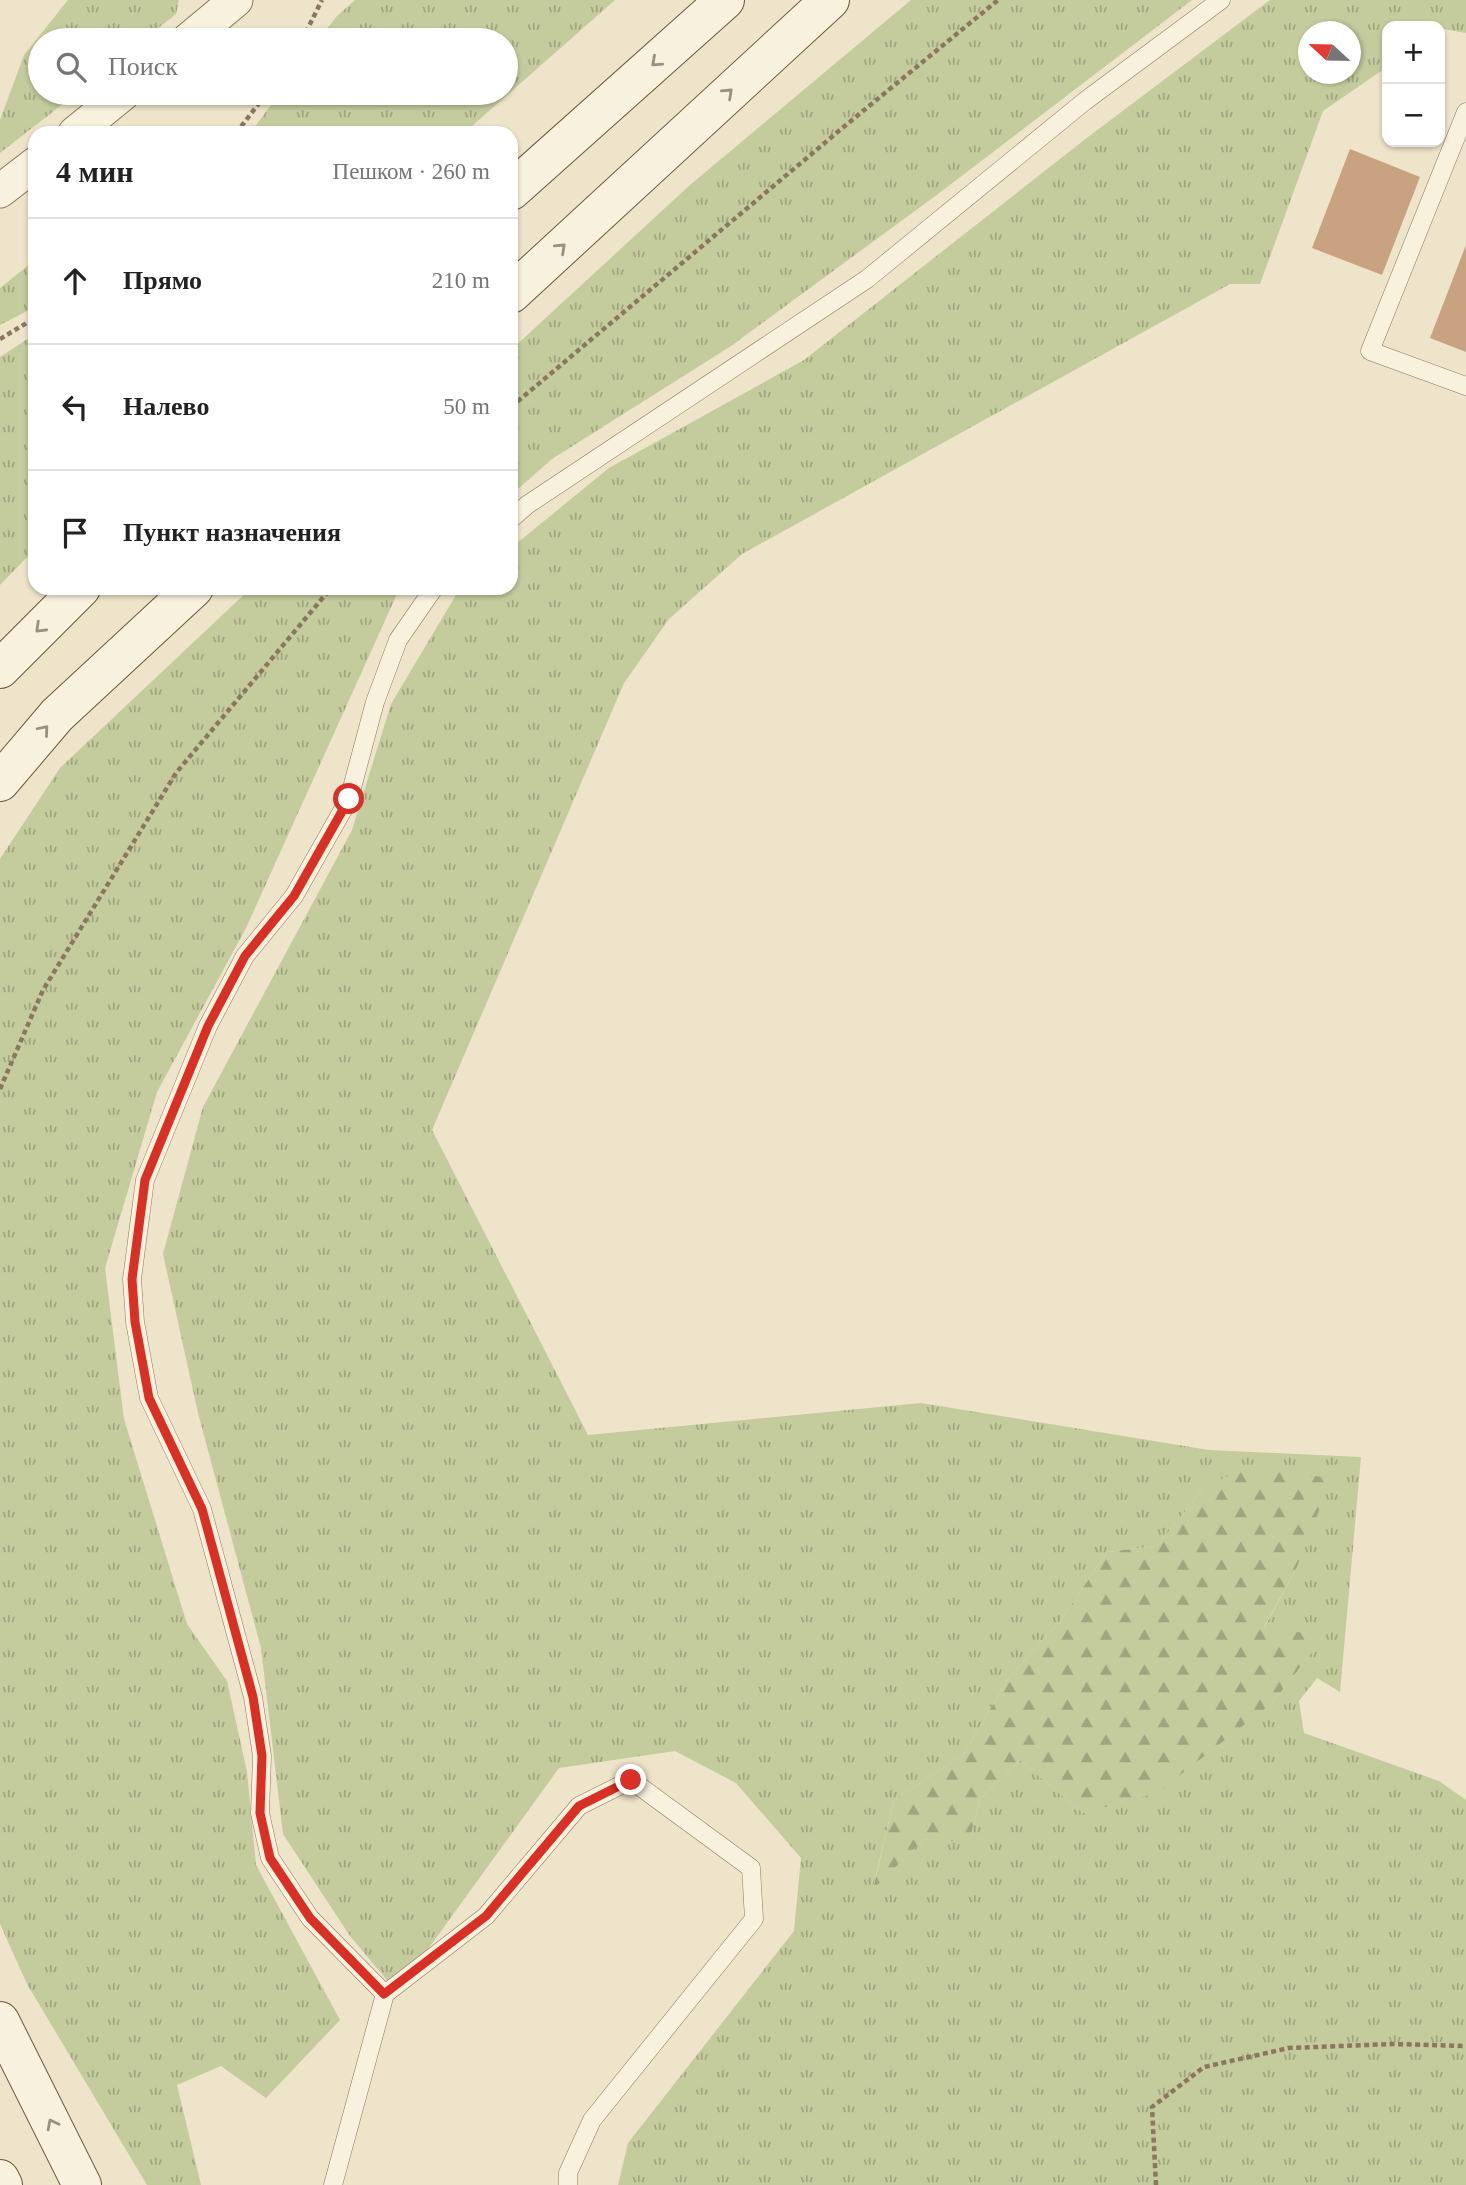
<!DOCTYPE html>
<html lang="ru">
<head>
<meta charset="utf-8">
<style>
	:root { --surface:#fff; --page:#f2f2f2; --text:#222; --muted:#767676; --line:#e0e0e0 }
	body { margin:0; font-family:"Times New Roman",serif; background:var(--page); color:var(--text) }
	.controls { position:absolute; right:21px; top:21px; display:grid; overflow:hidden; border-radius:14px; box-shadow:0 2px 5px #0004 }
	.controls button { width:63px; height:63px; display:grid; place-items:center; padding:0; border:0; border-bottom:2px solid var(--line); background:var(--surface); color:var(--text); font:35px sans-serif }
	.compass { position:absolute; left:1298px; top:21px; width:63px; height:63px; border-radius:50%; background:var(--surface); box-shadow:0 2px 5px #0004; rotate:292deg }
	.stop { position:absolute; width:21px; height:21px; margin:-16px; border:5px solid #d93025; border-radius:50%; background:#fff }
	.stop.end { background:#d93025; border-color:#fff; box-shadow:0 2px 7px #0008 }
	.list { margin:0; padding:0; list-style:none }
	h2 { display:flex; justify-content:space-between; align-items:center; height:91px; margin:0; padding:0 28px; font-size:30px }
	h2 small { font-size:23px; font-weight:400; color:var(--muted) }
	.list li { display:grid; grid-template-columns:46px 1fr auto; gap:21px; align-items:center; box-sizing:border-box; height:126px; padding:0 28px; border-top:2px solid var(--line) }
	.list b { display:block; font-size:26px; white-space:nowrap }
	.list em { font-size:23px; font-style:normal; color:var(--muted) }
	.icon { flex:none; width:38px; height:38px; fill:none; stroke:currentColor; stroke-width:2; stroke-linecap:round; stroke-linejoin:round }
	.map { position:relative; flex:none; width:1466px; height:2185px; overflow:hidden }
	.search { position:absolute; background:var(--surface); box-shadow:0 2px 5px #0004; left:28px; top:28px; width:490px; height:77px; display:flex; align-items:center; gap:18px; box-sizing:border-box; padding:0 24px; border-radius:38px; color:var(--muted); font-size:26px }
	.panel { position:absolute; background:var(--surface); box-shadow:0 2px 5px #0004; left:28px; top:126px; width:490px; height:469px; border-radius:21px }
	.map>svg:first-child { display:block }
	.grass { fill:url(#grass-tufts); fill-rule:evenodd }
	.forest { fill:url(#forest-firs) }
	.building { fill:#c9a281 }
	.lines { fill:none; stroke-linecap:round; stroke-linejoin:round }
	.service-casing { stroke:#89775e; stroke-width:19 }
	.minor-casing { stroke:#89775e; stroke-width:35 }
	.secondary-casing { stroke:#6b5841; stroke-width:40 }
	.path { stroke:#89775e; stroke-width:4.5; stroke-dasharray:5 3.5; stroke-linecap:butt }
	.service { stroke:#f8f1dd; stroke-width:18 }
	.minor { stroke:#f8f1dd; stroke-width:33 }
	.secondary { stroke:#f8f1dd; stroke-width:38 }
	.oneway { stroke:#99907f }
	.route { stroke:#d93025; stroke-width:9 }
</style>
</head>
<body>
<div class="map">
<svg width="1466" height="2185" viewBox="0 0 1466 2185">
	<defs>
		<pattern id="grass-tufts" width="24" height="20" patternUnits="userSpaceOnUse" patternTransform="scale(1.75)"><rect width="24" height="20" fill="#c4cb9d"/><path d="M3 7l-1-3M5 7V3M7 7l1-3M15 17l-1-3M17 17v-4M19 17l1-3" fill="none" stroke="#a0a580"/></pattern>
		<pattern id="forest-firs" width="22" height="20" patternUnits="userSpaceOnUse" patternTransform="scale(1.75)"><rect width="22" height="20" fill="#c4cb9d"/><path d="M5 1l3.5 6h-7zM16 11l3.5 6h-7z" fill="#a0a580"/></pattern>
	</defs>
	<rect width="100%" height="100%" fill="#ede4c9"/>
	<path class="grass" d="M68,0H179L176,14L143,40H40V93H77L0,153V120L24,55Z
		M355,0H615L464,133H250L280,93H506V40H319L336,17Z
		M911,0H1192L938,194L731,346L552,459L511,495V350L690,185Z
		M1270,0H1466V33L1443,29L1440,31V26H1387V67L1323,111L1260,284H1230L742,554L669,619L624,683L432,1130L588,1435L921,1403L1209,1450L1361,1457L1340,1692L1317,1678L1299,1701L1304,1733L1439,1781L1466,1800V2185H618L628,2143L794,1931L801,1858L736,1783L675,1751L559,1768L397,1992L350,1936L283,1834L261,1648L198,1413L163,1254L203,1107L352,830L391,704L459,590L461,588H511V548L609,468L804,360L1088,137ZM1308,32H1350V74H1308ZM1204,1488L1296,1569L1264,1628L1324,1637L1272,1703L1083,1813L1020,1760L980,1799L969,1841L924,1839L873,1887L894,1800L963,1755L1008,1679L1061,1620L1107,1552L1157,1546Z
		M35,260V307L0,325V288Z
		M35,334V549L0,585V357Z
		M251,588H403L397,594L246,928L157,1092L105,1268L124,1419L187,1624L227,1681L247,1772L256,1865L340,2020L266,2098L221,2066L177,2085L201,2185H147L27,1984L0,1924V859L60,768Z"/>
	<path class="forest" d="M1243,1468L1332,1478L1296,1569L1264,1627L1325,1636L1272,1703L1157,1793L1083,1813L1020,1760L980,1799L969,1842L924,1839L873,1889L894,1800L963,1755L1008,1679L1061,1620L1107,1552L1157,1546L1204,1488Z"/>
	<path class="building" d="M1350,149L1420,177L1382,275L1312,248Z
		M1466,245V352L1430,338Z"/>
	<g class="lines">
		<g class="service-casing">
			<path id="service" d="M1466,112L1370,351L1466,386
				M511,519L527,505L867,279L1085,101L1221,0
				M385,1994L310,1918L270,1858L260,1813L262,1756L253,1697L202,1509L149,1398L135,1322L132,1279L145,1180L208,1026L245,956L294,896L349,799L375,702L398,640L434,588
				M333,2185L385,1994L486,1916L579,1806L631,1780L751,1868L754,1919L592,2120L568,2173V2185"/>
		</g>
		<g class="minor-casing">
			<path id="minor" d="M188,40L236,0
				M75,133L124,93
				M0,191L35,164"/>
		</g>
		<g class="secondary-casing">
			<path id="secondary" d="M511,191L725,0
				M511,294L830,0
				M0,669L81,588
				M0,782L57,715L194,588
				M0,2021L82,2185
				M0,2179L3,2185"/>
		</g>
		<path class="path" d="M302,40L322,0
			M236,133L267,93
			M0,339L35,318
			M511,407L846,125L998,0
			M0,1089L43,990L176,773L331,588
			M1156,2185L1152,2107L1204,2067L1289,2048L1393,2044L1466,2046"/>
		<use href="#service" class="service"/>
		<use href="#minor" class="minor"/>
		<use href="#secondary" class="secondary"/>
	</g>
	<defs><path id="oneway-chevron" d="M-2-3.5L2.5 0L-2 3.5" fill="none" stroke-width="1.6" stroke-linecap="round" stroke-linejoin="round" transform="scale(1.75)"/></defs>
	<g class="oneway">
		<use href="#oneway-chevron" transform="translate(656 62) rotate(138)"/>
		<use href="#oneway-chevron" transform="translate(728 93) rotate(-43)"/>
		<use href="#oneway-chevron" transform="translate(561 248) rotate(-43)"/>
		<use href="#oneway-chevron" transform="translate(40 628) rotate(136)"/>
		<use href="#oneway-chevron" transform="translate(44 730) rotate(-50)"/>
		<use href="#oneway-chevron" transform="translate(52 2124) rotate(-117)"/>
	</g>
	<g class="lines">
		<path class="route" d="M349,799L294,896L245,956L208,1026L145,1180L132,1279L135,1322L149,1398L202,1509L253,1697L262,1756L260,1813L270,1858L310,1918L384,1994L486,1916L579,1806L631,1780"/>
	</g>
</svg>
<div class="controls">
<button>+</button>
<button>−</button>
</div>
<svg class="compass" viewBox="-18 -18 36 36"><path d="M0-13l5 13h-10z" fill="#e53935"/><path d="M0 13l5-13h-10z" fill="#767676"/></svg>
<div class="stop" style="left:349px;top:799px"></div>
<div class="stop end" style="left:631px;top:1780px"></div>
<div class="search"><svg class="icon" aria-label="search" viewBox="0 0 24 24"><circle cx="10" cy="10" r="6"/><path d="M15 15l6 6"/></svg>Поиск</div>
<section class="panel">
<h2>4 мин<small>Пешком · 260 m</small></h2>
<ul class="list">
<li><svg class="icon" aria-label="ahead" viewBox="0 0 24 24"><path d="M12 20V5M6 11l6-6 6 6"/></svg><div><b>Прямо</b></div><em>210 m</em></li>
<li><svg class="icon" aria-label="left" viewBox="0 0 24 24"><path d="M17 20v-9H6M10 6l-5 5 5 5"/></svg><div><b>Налево</b></div><em>50 m</em></li>
<li><svg class="icon" aria-label="arrive" viewBox="0 0 24 24"><path d="M6 21V4h12l-3 4 3 4H6"/></svg><div><b>Пункт назначения</b></div></li>
</ul>
</section>
</div>
</body>
</html>
